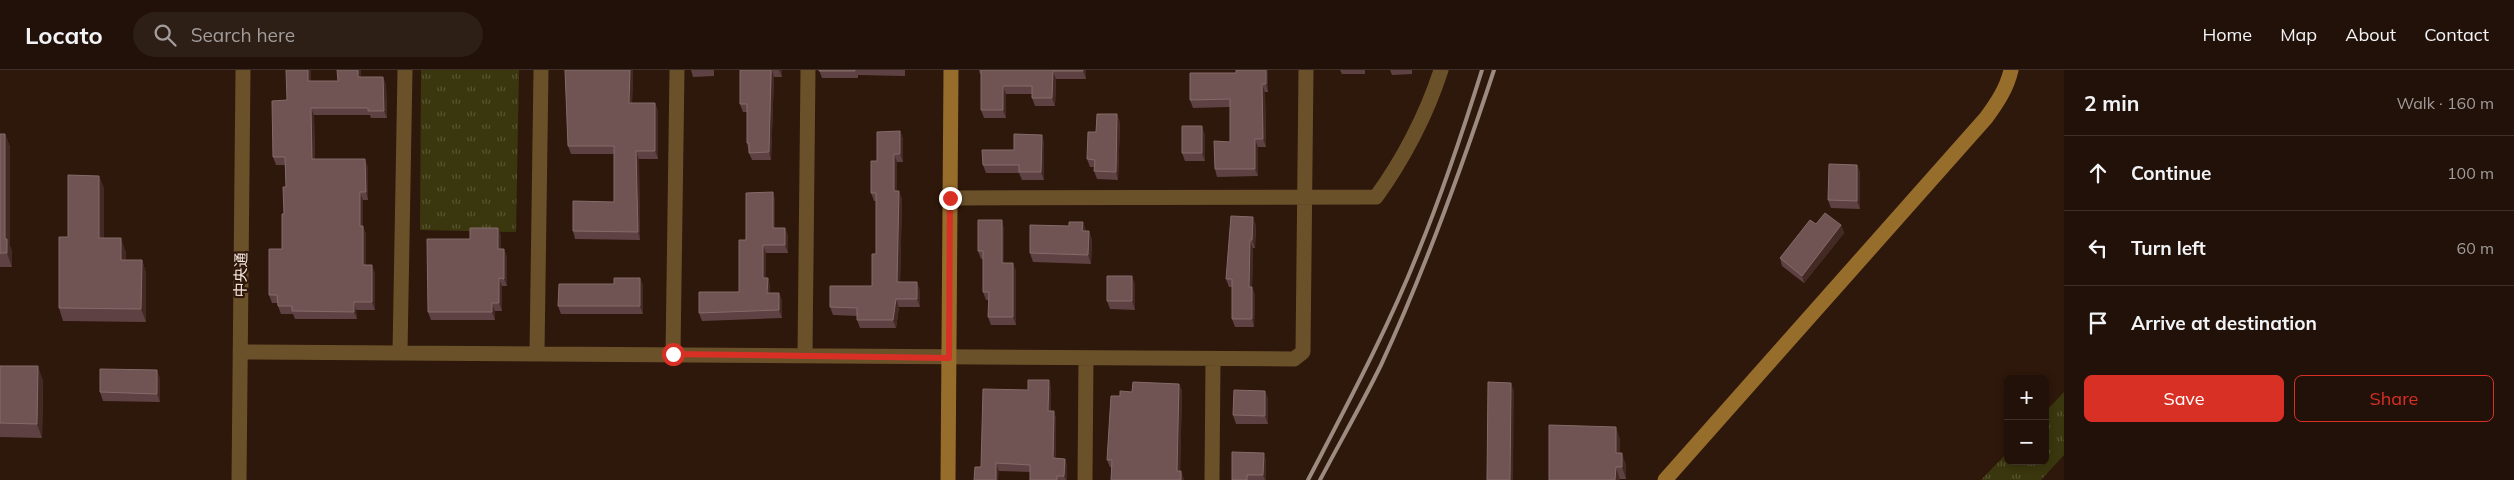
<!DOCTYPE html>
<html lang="en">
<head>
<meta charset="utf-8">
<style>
	:root { --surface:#221108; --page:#2e1f16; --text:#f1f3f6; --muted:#a29d9c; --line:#3f3129; --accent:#d93025 }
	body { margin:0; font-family:Mulish,"Noto Sans JP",sans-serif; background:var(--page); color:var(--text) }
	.controls { position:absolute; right:15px; bottom:15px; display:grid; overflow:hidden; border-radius:8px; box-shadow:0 2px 8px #0003 }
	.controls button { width:45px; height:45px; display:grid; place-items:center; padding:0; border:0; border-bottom:1px solid var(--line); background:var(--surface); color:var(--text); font:25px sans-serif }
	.stop { position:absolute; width:15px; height:15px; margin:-11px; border:4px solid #d93025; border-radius:50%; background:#fff }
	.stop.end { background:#d93025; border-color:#fff; box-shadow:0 1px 5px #0008 }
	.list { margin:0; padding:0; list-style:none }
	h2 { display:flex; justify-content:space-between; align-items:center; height:65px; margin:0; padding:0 20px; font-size:21px }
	h2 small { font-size:16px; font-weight:400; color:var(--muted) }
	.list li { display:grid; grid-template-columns:32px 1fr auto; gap:15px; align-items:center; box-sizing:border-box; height:75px; padding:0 20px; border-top:1px solid var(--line) }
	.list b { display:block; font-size:19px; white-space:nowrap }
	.list em { font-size:16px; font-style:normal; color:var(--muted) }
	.actions { display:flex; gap:10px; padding:15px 20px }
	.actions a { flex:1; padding:11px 0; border:1px solid var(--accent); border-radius:8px; text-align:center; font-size:18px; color:var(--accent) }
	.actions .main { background:var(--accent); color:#fff }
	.icon { flex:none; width:28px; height:28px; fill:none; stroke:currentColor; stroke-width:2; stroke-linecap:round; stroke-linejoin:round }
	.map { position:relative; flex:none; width:2064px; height:410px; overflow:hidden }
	header { display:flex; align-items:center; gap:30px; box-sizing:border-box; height:70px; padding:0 25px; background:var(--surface); border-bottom:1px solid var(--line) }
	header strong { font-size:24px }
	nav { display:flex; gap:28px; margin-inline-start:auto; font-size:18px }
	.search { width:350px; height:45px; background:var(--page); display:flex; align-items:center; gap:12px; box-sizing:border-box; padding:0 18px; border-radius:28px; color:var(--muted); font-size:19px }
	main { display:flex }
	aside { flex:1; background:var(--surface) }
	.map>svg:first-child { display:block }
	.grass { fill:url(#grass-tufts) }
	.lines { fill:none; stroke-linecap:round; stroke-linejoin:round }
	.street { stroke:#6a512a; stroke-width:15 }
	.secondary { stroke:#966d2b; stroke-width:15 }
	.rail { stroke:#9d8a80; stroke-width:4 }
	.wall { fill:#5e4243 }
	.shaded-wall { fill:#442a25 }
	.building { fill:#6f5453; stroke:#846b69 }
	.route { stroke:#d93025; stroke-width:6 }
	.labels { text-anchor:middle; stroke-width:4.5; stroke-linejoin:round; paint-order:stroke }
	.street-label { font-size:15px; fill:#f7e6de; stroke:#2e170b }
</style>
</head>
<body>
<header>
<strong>Locato</strong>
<div class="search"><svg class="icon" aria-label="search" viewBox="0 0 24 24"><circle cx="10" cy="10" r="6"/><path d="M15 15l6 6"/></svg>Search here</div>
<nav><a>Home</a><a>Map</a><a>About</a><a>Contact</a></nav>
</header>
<main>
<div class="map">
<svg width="2064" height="410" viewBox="0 0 2064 410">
	<defs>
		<pattern id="grass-tufts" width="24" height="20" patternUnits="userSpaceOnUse" patternTransform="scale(1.25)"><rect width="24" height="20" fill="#3a370e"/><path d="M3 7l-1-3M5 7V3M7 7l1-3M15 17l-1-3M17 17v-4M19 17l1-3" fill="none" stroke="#575431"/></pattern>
	</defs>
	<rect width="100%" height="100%" fill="#2e170b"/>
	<path class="grass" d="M421,0H519L516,162L420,160Z
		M2064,322V385L2041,410H1981L2008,382V391H2045V342Z"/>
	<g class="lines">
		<path class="street" d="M950,128L1376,127C1403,90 1427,44 1441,0
			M240,282L1294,289L1303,282L1306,0
			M400,283L405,0
			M537,283L541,0
			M673,284L677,0
			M805,285L808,0
			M239,410L243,0
			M1085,410L1086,289
			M1212,410L1213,290"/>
		<path class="secondary" d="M948,410L951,0
			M1665,410L1986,48C1997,33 2007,18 2011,0"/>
		<path class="rail" d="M1308,410C1347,335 1388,259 1419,180C1443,121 1463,61 1482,0
			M1320,410C1340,372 1362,334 1381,295C1425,200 1461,100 1494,0"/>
	</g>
	<path class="wall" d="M565,0H633L632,33H655L658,41V89H639L640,170L575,169L573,161L614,132V84H571L568,76Z
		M691,0H782V7H774L771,90H752L749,83L747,73V42H743L740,34V0H714V6L693,7Z
		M819,0H905V6L858,5V8H822Z
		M979,0H1086V9H1056L1055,36H1035L1032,28V24H1006V48H984L981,40V4H980Z
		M1268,0V22H1265L1266,77H1258V106L1217,107L1215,99L1230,72V37L1193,38L1190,30L1236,3Z
		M1340,0H1365V4H1342Z
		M1390,0H1412V4L1392,5Z
		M361,7H383L386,15L387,48H371L370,45H314L315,89L368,97V130H363V157L366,164V195L375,203V240H356L357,249H295L293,244H281L278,236V233H272L269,225L282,179L286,117L285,95H276L273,87L287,30L311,11H338Z
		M1120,52L1118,110L1097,109L1094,101V97H1090L1087,89L1096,62Z
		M900,61L903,69V92H897V121L902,129L900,212L920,220V237H899L896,258H860L857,250V246L833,245L830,237L872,216L876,184V131H874L871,123L877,91Z
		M0,64H5L10,77V176L12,182V197H0Z
		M1205,65V91H1185L1182,83Z
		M1044,72V110H1022L1019,103H986L983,95L1014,80Z
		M1857,95L1860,103V139L1831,138L1828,130Z
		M99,106L104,119V168L126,182V190H142L146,203V252L63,251L59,238L68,167Z
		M773,122L775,130V158H785L788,166V183H766V208H768L770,216V223H779L782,231V248L702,251L699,243L739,222L746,170Z
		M1816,154L1841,155L1844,163L1804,213L1782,196L1780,188Z
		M1256,155L1255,178H1253L1252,217L1255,225L1254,257H1235L1232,249V217H1229L1226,209Z
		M498,158L501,166V179H504L507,187V216H502V241H495V250H431L428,242L470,169Z
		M1004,158V193L1016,200V255H991L988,247L989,230H986L983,222V189H981L978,181Z
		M1086,160V161H1089L1092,170L1091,194L1033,192L1030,183Z
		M640,208L643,216V244H561L558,236L614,214Z
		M1135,214V240L1110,239L1107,231Z
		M0,296L43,310L42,368L0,367Z
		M160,308V332L103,331L100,322Z
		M1179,314L1182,321L1180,401L1184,410H1111L1112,398L1110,397L1107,390L1120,326L1132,322Z
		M1051,317V341H1054L1056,349V388L1065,389L1067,396V410H1030V402L999,401L981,397L1028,320Z
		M1265,321L1268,329V354H1236L1233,345Z
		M1620,369V383L1626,395V409H1620V410H1549Z
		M1266,390V410H1232Z"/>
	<path class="shaded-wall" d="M308,0H311V19L308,11Z
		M358,0H361V15L358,7Z
		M630,0H633L632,41L629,33Z
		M772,0L774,7L771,90L769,82Z
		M779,0H782V7Z
		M1083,0H1086V9L1083,1Z
		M1266,0H1268V22L1266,14Z
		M1053,1L1056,9L1055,36L1052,28Z
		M383,7L386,15L387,48L384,41Z
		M1262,14L1265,22L1266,77L1263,69Z
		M1003,16L1006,24V48L1003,40Z
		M655,33L658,41V89L655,81Z
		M311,38L314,45L315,97L312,89Z
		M1117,44L1120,52L1118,110L1116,102Z
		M1202,56L1205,65V91L1202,83Z
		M900,61L903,69V92L900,84Z
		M5,64L10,77V176L12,182V197L7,183L5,169Z
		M1042,65L1044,72V110L1041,102Z
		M1255,69L1258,77V106L1255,99Z
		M636,81L639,89L640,170L638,162Z
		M894,84L897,92V129L894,121Z
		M365,89L368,97V130L366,122Z
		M1857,95L1860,103V139L1857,131Z
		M99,106L104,119V181L99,168Z
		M899,121L902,129L900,220L897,212Z
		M360,122L363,130V157L366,164V203L363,195L360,156Z
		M773,122L775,130V166L773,158Z
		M1253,147L1256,155L1255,178L1252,170Z
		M1002,150L1004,158V200L1002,193Z
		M1083,152L1086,160L1085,170L1082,161Z
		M1841,155L1844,163L1804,213L1802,206Z
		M498,158L501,166V187L498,179Z
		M785,158L788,166V183L785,175Z
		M1089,161L1092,170L1091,194L1088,185Z
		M121,168L126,182V203L121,190Z
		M1250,170L1253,178L1252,217L1255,225L1254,257L1252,249L1249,217Z
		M763,175L766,183V216L763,208Z
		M504,179L507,187V216L504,209Z
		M142,190L146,203V252L141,239Z
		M1013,193L1016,200V255L1013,247Z
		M372,195L375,203V240L372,232Z
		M1132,206L1135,214V240L1132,231Z
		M499,208L502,216V241L499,233Z
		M640,208L643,216V244L640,236Z
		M768,208L770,216V231L767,223Z
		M917,212L920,220V237L917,229Z
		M779,223L782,231V248L779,240Z
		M896,229L899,237L896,258L893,250Z
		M354,232L356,240L357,249L354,242Z
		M492,233L495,241V250L492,242Z
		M38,296L43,310L42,368L37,354Z
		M157,300L160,308V332L157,324Z
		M1049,310L1051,317V349L1048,341Z
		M1511,313L1514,321L1513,410H1510Z
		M1179,314L1182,321L1180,409L1177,401Z
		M1265,321L1268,329V354L1265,346Z
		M1054,341L1056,349V396L1053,388Z
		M1616,357L1620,369V394L1616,383Z
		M1264,383L1266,390V410H1265L1263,405Z
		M1622,383L1626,395V409L1622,397Z
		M1065,389L1067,396V410H1066L1064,406Z
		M996,393L999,401L998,410H996Z
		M1616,397L1620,409V410H1615Z
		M1181,401L1184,409V410H1181Z"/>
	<path class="building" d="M286,0H308V11H338L337,0H358V7H383L384,41H368V38H311L312,89H365L366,122H360V156H363V195H372V232H354V242L292,241V236H278L277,225H269V179H282V144H284L283,117H286L285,87H273L272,31L287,30Z
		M565,0H630L629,33H655V81H636L638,162L573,161V131L614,132V76H568Z
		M740,0H771L769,82L749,83V73H747V34H740Z
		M819,0H855V1H819Z
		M981,0H1083V1H1053L1052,28H1032V16H1003V40H981Z
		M1236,0H1266V14H1262L1263,69H1255V99H1215L1214,71L1230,72V29L1190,30V3H1236Z
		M1097,44H1117L1116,102L1094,101L1095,90L1087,89L1088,62H1096Z
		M1182,56H1202V83H1182Z
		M900,61V84H894V121H899L897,212H917V229H896L893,250H857V238L830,237V216H872V184H876V123H871V91H877V62Z
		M0,64H5V169H7V183H0Z
		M1014,64L1042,65L1041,102H1019V95H983L982,80H1014Z
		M1829,94L1857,95V131L1828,130Z
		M68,105L99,106V168H121V190H142L141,239L59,238V167H68Z
		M773,122V158H785V175H763V208H768L767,223H779V240L699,243V222H739V170H746V123Z
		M1825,143L1841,155L1802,206L1780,188L1810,150L1816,154Z
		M1231,146L1253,147L1252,170H1250L1249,217H1252V249H1232V209H1226Z
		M978,150H1002V193H1013V247H988L989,222H983V181H978Z
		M1069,152H1083L1082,161H1089L1088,185L1030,183V155L1069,156Z
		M470,158H498V179H504V209L499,208V233H492V242H428L427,169H470Z
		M1107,206H1132V231H1107Z
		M614,208H640V236H558L559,214H614Z
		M0,296H38L37,354L0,353Z
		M100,299L157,300V324L100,322Z
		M1028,310H1049L1048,341H1054L1053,388L1065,389L1064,406H1057V410H1030V395L996,393V410H974L975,397H981L983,319L1028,320Z
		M1133,312L1179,314L1177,401H1181V410H1111L1112,390H1107L1111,326H1120V321L1132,322Z
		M1488,312L1511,313L1510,410H1487Z
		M1234,320L1265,321V346L1233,345Z
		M1549,355L1616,357V383H1622V397H1616L1615,410H1549Z
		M1232,382L1264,383L1263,405H1247V410H1232Z"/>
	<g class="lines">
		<path class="route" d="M673,284L949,288L950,128"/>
	</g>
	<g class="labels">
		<g class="street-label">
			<text transform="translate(241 205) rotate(-89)" y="5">中央通</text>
		</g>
	</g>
</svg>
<div class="controls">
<button>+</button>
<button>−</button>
</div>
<div class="stop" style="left:673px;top:284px"></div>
<div class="stop end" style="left:950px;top:128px"></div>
</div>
<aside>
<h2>2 min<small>Walk · 160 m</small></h2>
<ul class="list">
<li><svg class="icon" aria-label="ahead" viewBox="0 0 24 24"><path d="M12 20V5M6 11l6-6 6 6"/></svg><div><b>Continue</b></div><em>100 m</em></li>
<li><svg class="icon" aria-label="left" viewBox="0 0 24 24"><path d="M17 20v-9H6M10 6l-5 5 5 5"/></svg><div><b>Turn left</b></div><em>60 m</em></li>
<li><svg class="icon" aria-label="arrive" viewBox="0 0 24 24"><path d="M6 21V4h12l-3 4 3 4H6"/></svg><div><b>Arrive at destination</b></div></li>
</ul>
<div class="actions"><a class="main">Save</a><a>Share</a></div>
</aside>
</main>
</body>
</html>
